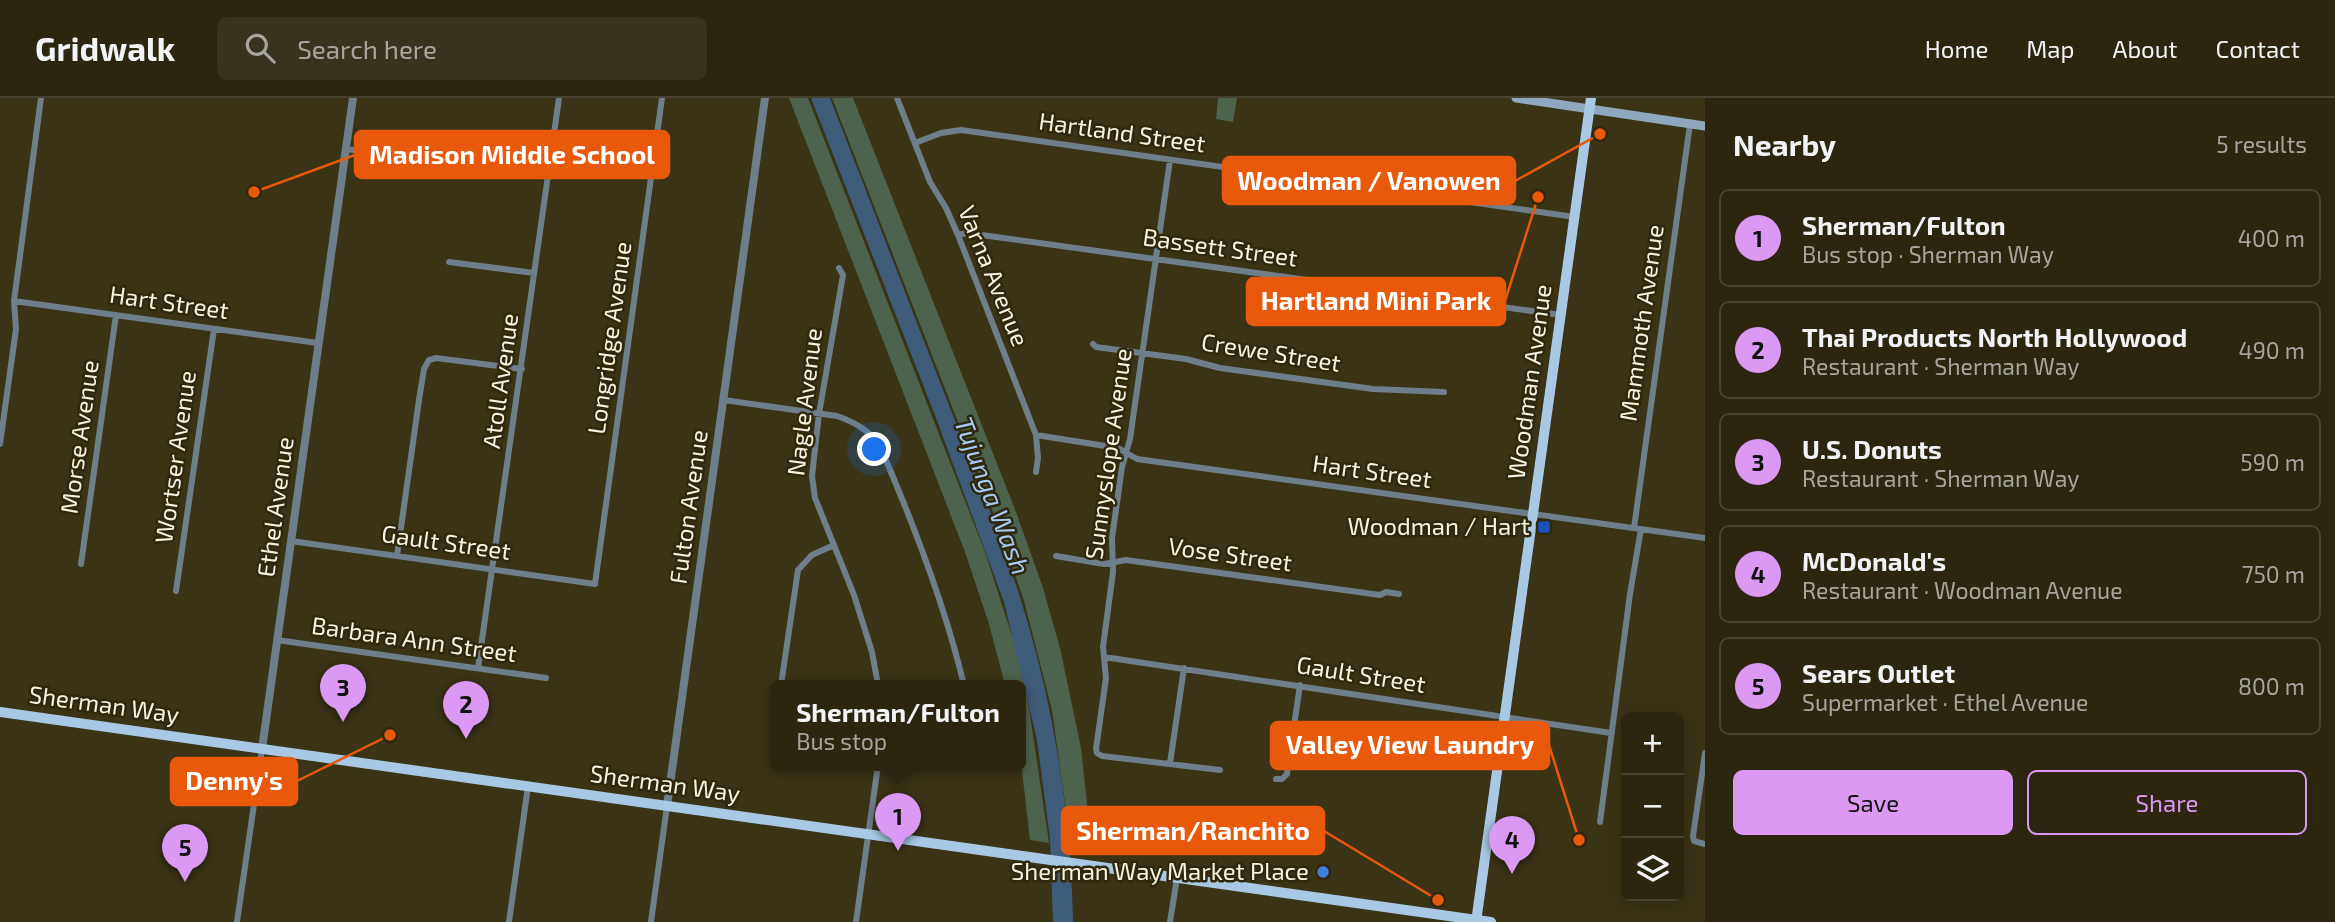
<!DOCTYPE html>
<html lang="en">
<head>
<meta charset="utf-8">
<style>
	:root { --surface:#2c2610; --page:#38321e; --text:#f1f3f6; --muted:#a6a59f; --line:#484330; --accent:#dc99f4 }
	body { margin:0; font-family:"Exo 2",sans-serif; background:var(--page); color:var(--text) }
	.controls { position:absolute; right:21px; bottom:21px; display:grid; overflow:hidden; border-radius:10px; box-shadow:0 4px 18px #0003 }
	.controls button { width:63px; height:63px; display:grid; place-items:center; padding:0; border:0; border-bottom:2px solid var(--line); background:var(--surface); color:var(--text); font:35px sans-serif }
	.you { position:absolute; left:875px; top:352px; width:24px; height:24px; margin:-18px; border:5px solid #fff; border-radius:50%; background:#1a73e8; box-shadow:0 0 0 10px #1a73e833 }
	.badge { display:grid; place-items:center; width:46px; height:46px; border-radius:50%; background:var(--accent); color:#111; font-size:23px; font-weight:700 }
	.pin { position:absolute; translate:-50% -58px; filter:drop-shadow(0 2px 4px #0008) }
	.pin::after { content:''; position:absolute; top:37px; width:24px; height:21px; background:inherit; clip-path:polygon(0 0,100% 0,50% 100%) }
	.popup { position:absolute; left:770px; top:582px; width:256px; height:91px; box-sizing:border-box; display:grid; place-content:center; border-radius:10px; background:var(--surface); filter:drop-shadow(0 2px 5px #0005); font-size:23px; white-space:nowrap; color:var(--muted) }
	.popup b { font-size:26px; color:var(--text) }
	.popup::after { content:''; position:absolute; left:50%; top:100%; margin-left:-14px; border:14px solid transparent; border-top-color:var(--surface) }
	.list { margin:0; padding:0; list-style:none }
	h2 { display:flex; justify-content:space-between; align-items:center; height:91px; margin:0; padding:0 28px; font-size:30px }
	h2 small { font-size:23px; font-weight:400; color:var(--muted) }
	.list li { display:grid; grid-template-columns:46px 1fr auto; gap:21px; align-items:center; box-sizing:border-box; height:98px; margin:0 14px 14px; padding:0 14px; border:2px solid var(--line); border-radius:10px }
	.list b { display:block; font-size:26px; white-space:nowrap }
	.list p { margin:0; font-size:23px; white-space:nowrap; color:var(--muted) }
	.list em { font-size:23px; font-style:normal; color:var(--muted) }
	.actions { display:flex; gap:14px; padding:21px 28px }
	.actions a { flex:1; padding:16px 0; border:2px solid var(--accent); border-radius:10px; text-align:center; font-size:24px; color:var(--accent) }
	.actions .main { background:var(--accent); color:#111 }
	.icon { flex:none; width:38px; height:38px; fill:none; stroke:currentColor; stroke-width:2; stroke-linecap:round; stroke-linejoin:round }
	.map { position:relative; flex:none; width:1705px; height:824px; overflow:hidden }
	header { display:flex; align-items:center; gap:42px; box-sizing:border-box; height:98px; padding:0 35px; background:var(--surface); border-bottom:2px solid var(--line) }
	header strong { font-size:33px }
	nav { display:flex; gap:38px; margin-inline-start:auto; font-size:24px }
	.search { width:490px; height:63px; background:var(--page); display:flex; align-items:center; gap:18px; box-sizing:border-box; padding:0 24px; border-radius:10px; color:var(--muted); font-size:26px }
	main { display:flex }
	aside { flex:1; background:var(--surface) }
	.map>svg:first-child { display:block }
	.green { fill:#4e634d }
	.water { fill:#405c7b }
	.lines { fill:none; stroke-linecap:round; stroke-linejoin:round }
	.minor { stroke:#6e7e8b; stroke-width:6 }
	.tertiary { stroke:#6e7e8b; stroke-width:8 }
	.secondary { stroke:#8fa8bd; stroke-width:9 }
	.primary { stroke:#a8c8e3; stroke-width:10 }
	.transit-dot { fill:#1a4fb4; stroke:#2f280c; stroke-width:2.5 }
	.shop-dot { fill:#3f7fe0; stroke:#2f280c; stroke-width:2.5 }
	.labels { text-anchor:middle; stroke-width:5; stroke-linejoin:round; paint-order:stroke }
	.street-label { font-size:24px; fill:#f7f3e2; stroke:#2f280c }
	.poi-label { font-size:24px; fill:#f7f3e2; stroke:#2f280c; text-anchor:end }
	.water-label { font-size:26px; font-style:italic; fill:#a6cbf6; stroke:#2f280c }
	.leader { fill:none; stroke:#e8590c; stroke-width:2.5 }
	.callout-dot { fill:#e8590c; stroke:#2f280c; stroke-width:2.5 }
	.callout { fill:#e8590c; stroke:#e8590c; stroke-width:2.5 }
	.callout-label { font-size:26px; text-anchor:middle; font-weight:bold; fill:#fff }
</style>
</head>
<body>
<header>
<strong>Gridwalk</strong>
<div class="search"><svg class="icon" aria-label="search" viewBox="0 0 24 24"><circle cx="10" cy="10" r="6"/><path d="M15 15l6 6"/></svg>Search here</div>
<nav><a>Home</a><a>Map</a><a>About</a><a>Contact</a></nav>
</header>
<main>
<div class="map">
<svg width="1705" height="824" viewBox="0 0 1705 824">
	<rect width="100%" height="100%" fill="#3a3316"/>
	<path class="green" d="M789,0H808L985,454L1015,547L1029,610L1049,745L1030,742L1021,664L1020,587H1005L989,526L965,454Z
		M832,0H853L1016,414L1043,490L1060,550L1081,650L1092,751L1071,748L1052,612L1024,503L998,427Z
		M1218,0H1237L1233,24L1216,21Z"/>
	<path class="water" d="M811,0H830C868,97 905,195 943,292C971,363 999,433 1022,506C1054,608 1071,717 1073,824H1053L1050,741L1037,642L1004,504L936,320Z"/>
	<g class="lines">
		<path class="minor" d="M897,0L930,84L946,110L958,137L1036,337L1038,360L1036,374
			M915,45L941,35L961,32L1575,119
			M346,51L549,77
			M1170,62L1130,341L1122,369L1112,440L1113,474L1103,549L1106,580L1096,651L1097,655L1102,658L1220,672
			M958,137L967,135L1561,217
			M449,164L534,175
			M839,170L843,177L819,316L812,378L815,400L854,497L872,554L878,587
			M14,203L318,245
			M1093,246L1096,249L1186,261L1220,270L1373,291L1444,294
			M724,302L837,318C854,324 867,331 879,346C913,424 944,504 964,587
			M1036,337L1118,350L1137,361L1705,440
			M0,346L16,231L14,203L41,0
			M1634,430L1690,26
			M291,443L595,486L662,0
			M397,458L419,302L424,271L429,262L436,260L522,271
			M1056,458L1104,466L1126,462L1380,497L1386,494L1399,496
			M81,466L116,217
			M176,493L214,231
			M277,542L546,580
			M1104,559L1611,635
			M478,570L559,0
			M781,587L798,472L812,457L834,447
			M1705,655L1693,738L1694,743L1705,746
			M1170,665L1184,570
			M1276,681H1282L1287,676L1300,587
			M1600,724L1630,496L1641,431
			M237,824L262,651
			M509,824L528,688
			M651,824L667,708
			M856,824L878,667
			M1170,824L1177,780"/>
		<path class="tertiary" d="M262,651L353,0
			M667,708L765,0"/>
		<path class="secondary" d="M1516,0L1705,28"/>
		<path class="primary" d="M0,614L1491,824
			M1476,824L1591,0"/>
	</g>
	<rect class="transit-dot" x="1537" y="422" width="14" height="14" rx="3.5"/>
	<circle class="shop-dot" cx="1323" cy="774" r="7"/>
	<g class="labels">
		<g class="street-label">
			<text transform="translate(1122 35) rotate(8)" y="8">Hartland Street</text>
			<text transform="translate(1220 150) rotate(8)" y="8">Bassett Street</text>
			<text transform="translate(993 178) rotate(68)" y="8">Varna Avenue</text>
			<text transform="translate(169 205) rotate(8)" y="8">Hart Street</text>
			<text transform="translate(1642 225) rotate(-82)" y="8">Mammoth Avenue</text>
			<text transform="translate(610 240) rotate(-82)" y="8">Longridge Avenue</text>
			<text transform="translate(1271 255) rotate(9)" y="8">Crewe Street</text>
			<text transform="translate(501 283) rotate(-82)" y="8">Atoll Avenue</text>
			<text transform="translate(1530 284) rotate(-82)" y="8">Woodman Avenue</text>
			<text transform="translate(805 304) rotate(-83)" y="8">Nagle Avenue</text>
			<text transform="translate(80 339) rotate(-82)" y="8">Morse Avenue</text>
			<text transform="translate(1109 356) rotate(-82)" y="8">Sunnyslope Avenue</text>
			<text transform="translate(176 359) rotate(-82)" y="8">Wortser Avenue</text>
			<text transform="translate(1372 374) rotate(8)" y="8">Hart Street</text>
			<text transform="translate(276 409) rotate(-82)" y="8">Ethel Avenue</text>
			<text transform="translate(689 409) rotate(-82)" y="8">Fulton Avenue</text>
			<text transform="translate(446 445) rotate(8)" y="8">Gault Street</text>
			<text transform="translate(1230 457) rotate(8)" y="8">Vose Street</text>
			<text transform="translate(414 542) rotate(8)" y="8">Barbara Ann Street</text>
			<text transform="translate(1361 577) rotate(9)" y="8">Gault Street</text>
			<text transform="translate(104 607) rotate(8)" y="8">Sherman Way</text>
			<text transform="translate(665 686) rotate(8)" y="8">Sherman Way</text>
		</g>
		<g class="poi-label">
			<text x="1530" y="437">Woodman / Hart</text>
			<text x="1309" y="782">Sherman Way Market Place</text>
		</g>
		<g class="water-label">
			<text transform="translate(992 398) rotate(69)" y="9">Tujunga Wash</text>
		</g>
	</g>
	<path class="leader" d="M254 94L355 57M1600 36L1515 83M1538 99L1505 203M1579 742L1549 647M390 637L297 683M1438 802L1324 733"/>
	<g class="callout-dot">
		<circle cx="254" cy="94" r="7"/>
		<circle cx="1600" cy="36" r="7"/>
		<circle cx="1538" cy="99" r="7"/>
		<circle cx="1579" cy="742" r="7"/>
		<circle cx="390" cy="637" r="7"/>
		<circle cx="1438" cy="802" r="7"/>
	</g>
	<g class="callout">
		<rect x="355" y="33" width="314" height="47" rx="7"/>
		<rect x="1223" y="59" width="292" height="47" rx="7"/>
		<rect x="1247" y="180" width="258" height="47" rx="7"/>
		<rect x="1271" y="624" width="278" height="47" rx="7"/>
		<rect x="171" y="660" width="126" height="47" rx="7"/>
		<rect x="1062" y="709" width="262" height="47" rx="7"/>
	</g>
	<g class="callout-label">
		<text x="512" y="66">Madison Middle School</text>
		<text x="1369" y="92">Woodman / Vanowen</text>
		<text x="1376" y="212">Hartland Mini Park</text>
		<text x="1410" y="656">Valley View Laundry</text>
		<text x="234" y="692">Denny's</text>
		<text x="1193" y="742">Sherman/Ranchito</text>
	</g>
</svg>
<div class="controls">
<button>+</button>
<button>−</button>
<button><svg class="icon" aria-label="layers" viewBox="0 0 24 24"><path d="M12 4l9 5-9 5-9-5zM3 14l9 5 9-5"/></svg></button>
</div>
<div class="you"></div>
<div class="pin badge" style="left:898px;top:753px">1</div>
<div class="popup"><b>Sherman/Fulton</b>Bus stop</div>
<div class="pin badge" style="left:466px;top:641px">2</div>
<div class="pin badge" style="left:343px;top:624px">3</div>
<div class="pin badge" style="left:1512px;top:776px">4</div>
<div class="pin badge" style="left:185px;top:784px">5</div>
</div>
<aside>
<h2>Nearby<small>5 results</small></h2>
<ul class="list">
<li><span class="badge">1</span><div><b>Sherman/Fulton</b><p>Bus stop · Sherman Way</p></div><em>400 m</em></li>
<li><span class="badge">2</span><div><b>Thai Products North Hollywood</b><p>Restaurant · Sherman Way</p></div><em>490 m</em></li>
<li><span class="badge">3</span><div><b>U.S. Donuts</b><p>Restaurant · Sherman Way</p></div><em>590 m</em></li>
<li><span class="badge">4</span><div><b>McDonald's</b><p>Restaurant · Woodman Avenue</p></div><em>750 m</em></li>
<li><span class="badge">5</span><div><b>Sears Outlet</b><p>Supermarket · Ethel Avenue</p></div><em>800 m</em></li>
</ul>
<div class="actions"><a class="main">Save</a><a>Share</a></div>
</aside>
</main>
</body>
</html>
